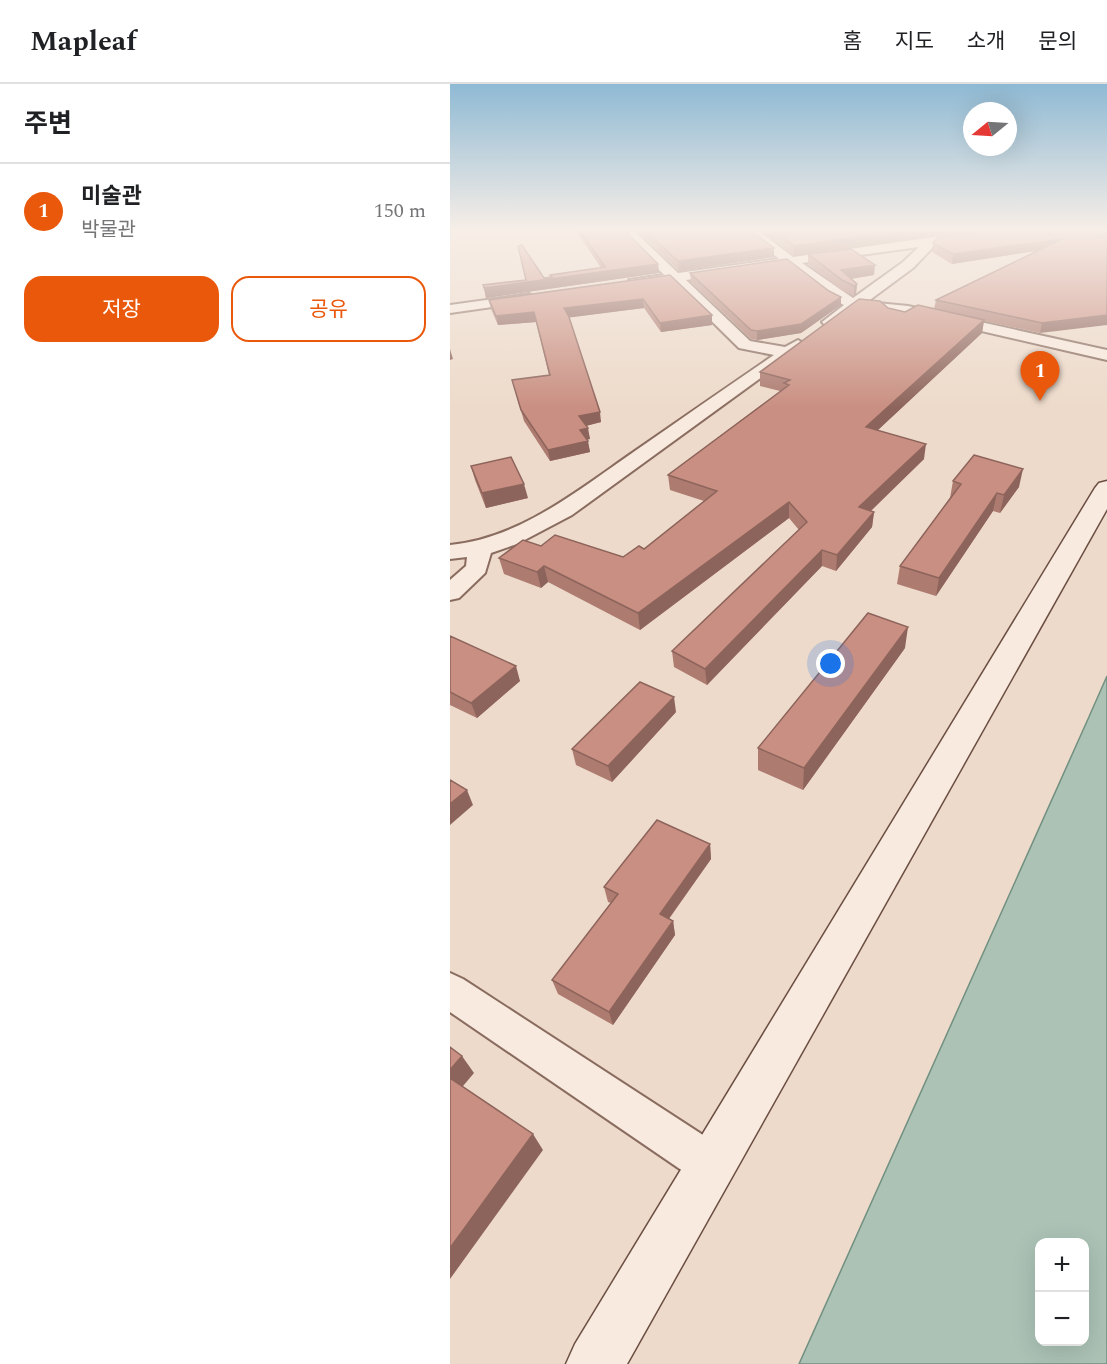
<!DOCTYPE html>
<html lang="ko">
<head>
<meta charset="utf-8">
<style>
	:root { --surface:#fff; --page:#f6f6f6; --text:#202124; --muted:#757577; --line:#e0e0e0; --accent:#ea580c }
	body { margin:0; font-family:Spectral,"Noto Sans KR",serif; background:var(--page); color:var(--text) }
	.controls { position:absolute; right:18px; bottom:18px; display:grid; overflow:hidden; border-radius:12px; box-shadow:0 6px 24px #0002 }
	.controls button { width:54px; height:54px; display:grid; place-items:center; padding:0; border:0; border-bottom:2px solid var(--line); background:var(--surface); color:var(--text); font:30px sans-serif }
	.compass { position:absolute; left:513px; top:18px; width:54px; height:54px; border-radius:50%; background:var(--surface); box-shadow:0 6px 24px #0002; rotate:252deg }
	.you { position:absolute; left:381px; top:580px; width:21px; height:21px; margin:-15px; border:4px solid #fff; border-radius:50%; background:#1a73e8; box-shadow:0 0 0 9px #1a73e833 }
	.badge { display:grid; place-items:center; width:39px; height:39px; border-radius:50%; background:var(--accent); color:#fff; font-size:20px; font-weight:700 }
	.pin { position:absolute; translate:-50% -50px; filter:drop-shadow(0 2px 3px #0008) }
	.pin::after { content:''; position:absolute; top:32px; width:21px; height:18px; background:inherit; clip-path:polygon(0 0,100% 0,50% 100%) }
	.list { margin:0; padding:0; list-style:none }
	h2 { display:flex; justify-content:space-between; align-items:center; height:78px; margin:0; padding:0 24px; font-size:26px }
	h2 small { font-size:20px; font-weight:400; color:var(--muted) }
	.list li { display:grid; grid-template-columns:39px 1fr auto; gap:18px; align-items:center; box-sizing:border-box; height:96px; padding:0 24px; border-top:2px solid var(--line) }
	.list b { display:block; font-size:22px; white-space:nowrap }
	.list p { margin:0; font-size:20px; white-space:nowrap; color:var(--muted) }
	.list em { font-size:20px; font-style:normal; color:var(--muted) }
	.actions { display:flex; gap:12px; padding:18px 24px }
	.actions a { flex:1; padding:14px 0; border:2px solid var(--accent); border-radius:18px; text-align:center; font-size:21px; color:var(--accent) }
	.actions .main { background:var(--accent); color:#fff }
	.map { position:relative; flex:none; width:657px; height:1280px; overflow:hidden }
	header { display:flex; align-items:center; gap:36px; box-sizing:border-box; height:84px; padding:0 30px; background:var(--surface); border-bottom:2px solid var(--line) }
	header strong { font-size:28px }
	nav { display:flex; gap:33px; margin-inline-start:auto; font-size:21px }
	main { display:flex }
	aside { flex:1; background:var(--surface) }
	.map>svg:first-child { display:block }
	.water { fill:#abc2b5; stroke:#719081; stroke-width:1.5; fill-rule:evenodd }
	.lines { fill:none; stroke-linecap:round; stroke-linejoin:round }
	.street-casing { stroke:#896c5f; stroke-width:4 }
	.secondary-casing { stroke:#6b4d42; stroke-width:3 }
	.street { fill:#f8eade; fill-rule:evenodd }
	.secondary { fill:#f8eade; fill-rule:evenodd }
	.wall { fill:#ad7b70 }
	.shaded-wall { fill:#8d645b }
	.building { fill:#c98f82; stroke:#8d645b; stroke-width:1.5 }
</style>
</head>
<body>
<header>
<strong>Mapleaf</strong>
<nav><a>홈</a><a>지도</a><a>소개</a><a>문의</a></nav>
</header>
<main>
<aside>
<h2>주변<small></small></h2>
<ul class="list">
<li><span class="badge">1</span><div><b>미술관</b><p>박물관</p></div><em>150 m</em></li>
</ul>
<div class="actions"><a class="main">저장</a><a>공유</a></div>
</aside>
<div class="map">
<svg width="657" height="1280" viewBox="0 0 657 1280">
	<rect width="100%" height="100%" fill="#eddaca"/>
	<path class="water" d="M657,592V1280H349L638,635ZM590,1158H634V1258H590Z"/>
	<g class="lines">
		<g class="street-casing">
			<path id="street" d="M169,145H182L228,189L329,175L293,145H306L343,173L540,145H569L563,149L486,160L463,184L417,218L458,222L657,266V276L458,230L407,226L385,241H375L372,238L394,221L380,214L338,181L236,196L300,257L335,263L348,256L356,261L122,431L67,460L41,469L35,489L9,514L0,516V496L16,482L17,473L0,475V461C71,454 128,406 185,367C231,335 277,303 324,271L289,264L222,198L179,202V196L214,191ZM469,163L453,178L403,214L352,179Z
				M79,210L86,214L84,217L0,229V221Z
				M0,889L13,895L276,1066L282,1081L276,1096L261,1102L246,1096L0,928Z"/>
		</g>
		<g class="secondary-casing">
			<path id="secondary" d="M657,397V425L177,1280H116L125,1260L645,404L649,399Z"/>
		</g>
		<use href="#street" class="street"/>
		<use href="#secondary" class="secondary"/>
	</g>
	<path class="wall" d="M125,145H173L208,180L209,189L36,214L33,201L101,193L100,191L151,184Z
		M185,145H299L324,173L229,187Z
		M309,145H527L344,171Z
		M636,145L590,249L534,237L532,249L428,346L474,375L421,427L424,428L422,443L386,487L372,482L257,601L224,583L222,567L349,446L339,434L190,546L98,498L91,504L54,490L49,474L91,462L173,473L194,465L254,417L220,406L218,391L330,307L310,302V288L438,224L455,228L484,225L486,216L586,167L502,180L482,168L483,159Z
		M640,145H657V153Z
		M358,170L424,191L401,195L407,200L406,210L404,212L391,206L358,180Z
		M240,189L379,207L391,213V221L351,249L307,256L301,255L241,198Z
		M220,191L262,231V241L211,248L194,224L119,233L151,338L136,342L140,355H137L140,368L100,377L74,337L62,296L99,291L86,238L48,241L41,225L39,216Z
		M21,382L78,414L36,424L25,396Z
		M503,397L569,403L550,429L543,427L486,512L447,500L450,482L500,414Z
		M0,552L70,597L27,634L0,621Z
		M455,564L353,706L308,686V664Z
		M226,628L162,698L126,681L122,665Z
		M260,760L261,775L219,835L223,837L225,851L163,941L108,910L102,896L161,819L158,818L154,803Z"/>
	<path class="shaded-wall" d="M466,145H527L344,171V162Z
		M612,155L610,163L502,180L503,170Z
		M324,164V173L229,187L228,177Z
		M208,180L209,189L36,214L34,204Z
		M425,181L424,191L392,196L391,186Z
		M407,200L406,210L404,212V202Z
		M391,213V221L351,249L307,256V247Z
		M193,215L194,224L116,234L114,224Z
		M84,228L86,238L48,241L46,232Z
		M262,231V241L211,248L210,239Z
		M657,231V241L590,249L592,239Z
		M534,236L532,249L415,358L416,343Z
		M0,265L3,275L0,276Z
		M150,328L151,338L131,343L129,332Z
		M138,344L140,355L132,357L130,346Z
		M138,357L140,368L100,377L98,366Z
		M476,360L474,375L408,439L409,423Z
		M573,385L569,403L550,429L554,411Z
		M74,400L78,414L36,424L32,409Z
		M547,409L543,427L486,512L489,494Z
		M339,418V434L190,546L188,529Z
		M424,428L422,443L386,487L387,471Z
		M372,466V482L257,601L255,585Z
		M94,482L98,498L91,504L87,488Z
		M458,543L455,564L353,706L354,684Z
		M66,582L70,597L27,634L21,619Z
		M224,613L226,628L162,698L158,682Z
		M17,706L23,721L0,741V720Z
		M260,760L261,775L212,844L210,830Z
		M223,837L225,851L163,941L159,928Z
		M12,972L24,989L8,1008L0,997V986Z
		M83,1050L93,1066L0,1195V1164Z"/>
	<path class="building" d="M129,145H173L208,180L34,204L33,201L76,196L68,162L72,161L94,194L102,193L100,191L155,183Z
		M193,145H299L324,164L228,177Z
		M321,145H466L344,162Z
		M550,145H636L657,155V231L592,239L486,216L612,155L503,170L483,159L488,153Z
		M401,165L425,181L391,186L407,200L404,202L392,196L358,170Z
		M337,175L379,207L391,213L351,240L307,247L301,246L240,189Z
		M220,191L262,231L210,239L193,215L114,224L119,233L150,328L129,332L138,344L130,346L138,357L98,366L71,326L62,296L100,291L84,228L46,232L39,216Z
		M409,215L430,217L438,224L455,228L468,221L534,236L416,343L476,360L409,423L424,428L387,471L372,466L255,585L222,567L357,438L339,418L188,529L94,482L87,488L49,474L73,456L91,462L105,451L173,473L189,462L194,465L267,407L218,391L339,301L334,299L340,296L310,288Z
		M524,371L573,385L554,411L547,409L489,494L450,482L511,400L503,397Z
		M61,373L74,400L32,409L21,382Z
		M418,529L458,543L354,684L308,664Z
		M0,552L66,582L21,619L0,608Z
		M190,598L224,613L158,682L122,665Z
		M0,696L17,706L0,720Z
		M207,736L260,760L210,830L223,837L159,928L102,896L168,810L154,803Z
		M0,963L12,972L0,986Z
		M0,994L83,1050L0,1164Z"/>
	<linearGradient id="sky" x2="0" y2="1"><stop stop-color="#8fbad4"/><stop offset="0.45" stop-color="#f7eee7"/><stop offset="1" stop-color="#f7eee7" stop-opacity="0"/></linearGradient>
	<rect width="657" height="324" fill="url(#sky)"/>
</svg>
<div class="controls">
<button>+</button>
<button>−</button>
</div>
<svg class="compass" viewBox="-18 -18 36 36"><path d="M0-13l5 13h-10z" fill="#e53935"/><path d="M0 13l5-13h-10z" fill="#757577"/></svg>
<div class="you"></div>
<div class="pin badge" style="left:590px;top:317px">1</div>
</div>
</main>
</body>
</html>
